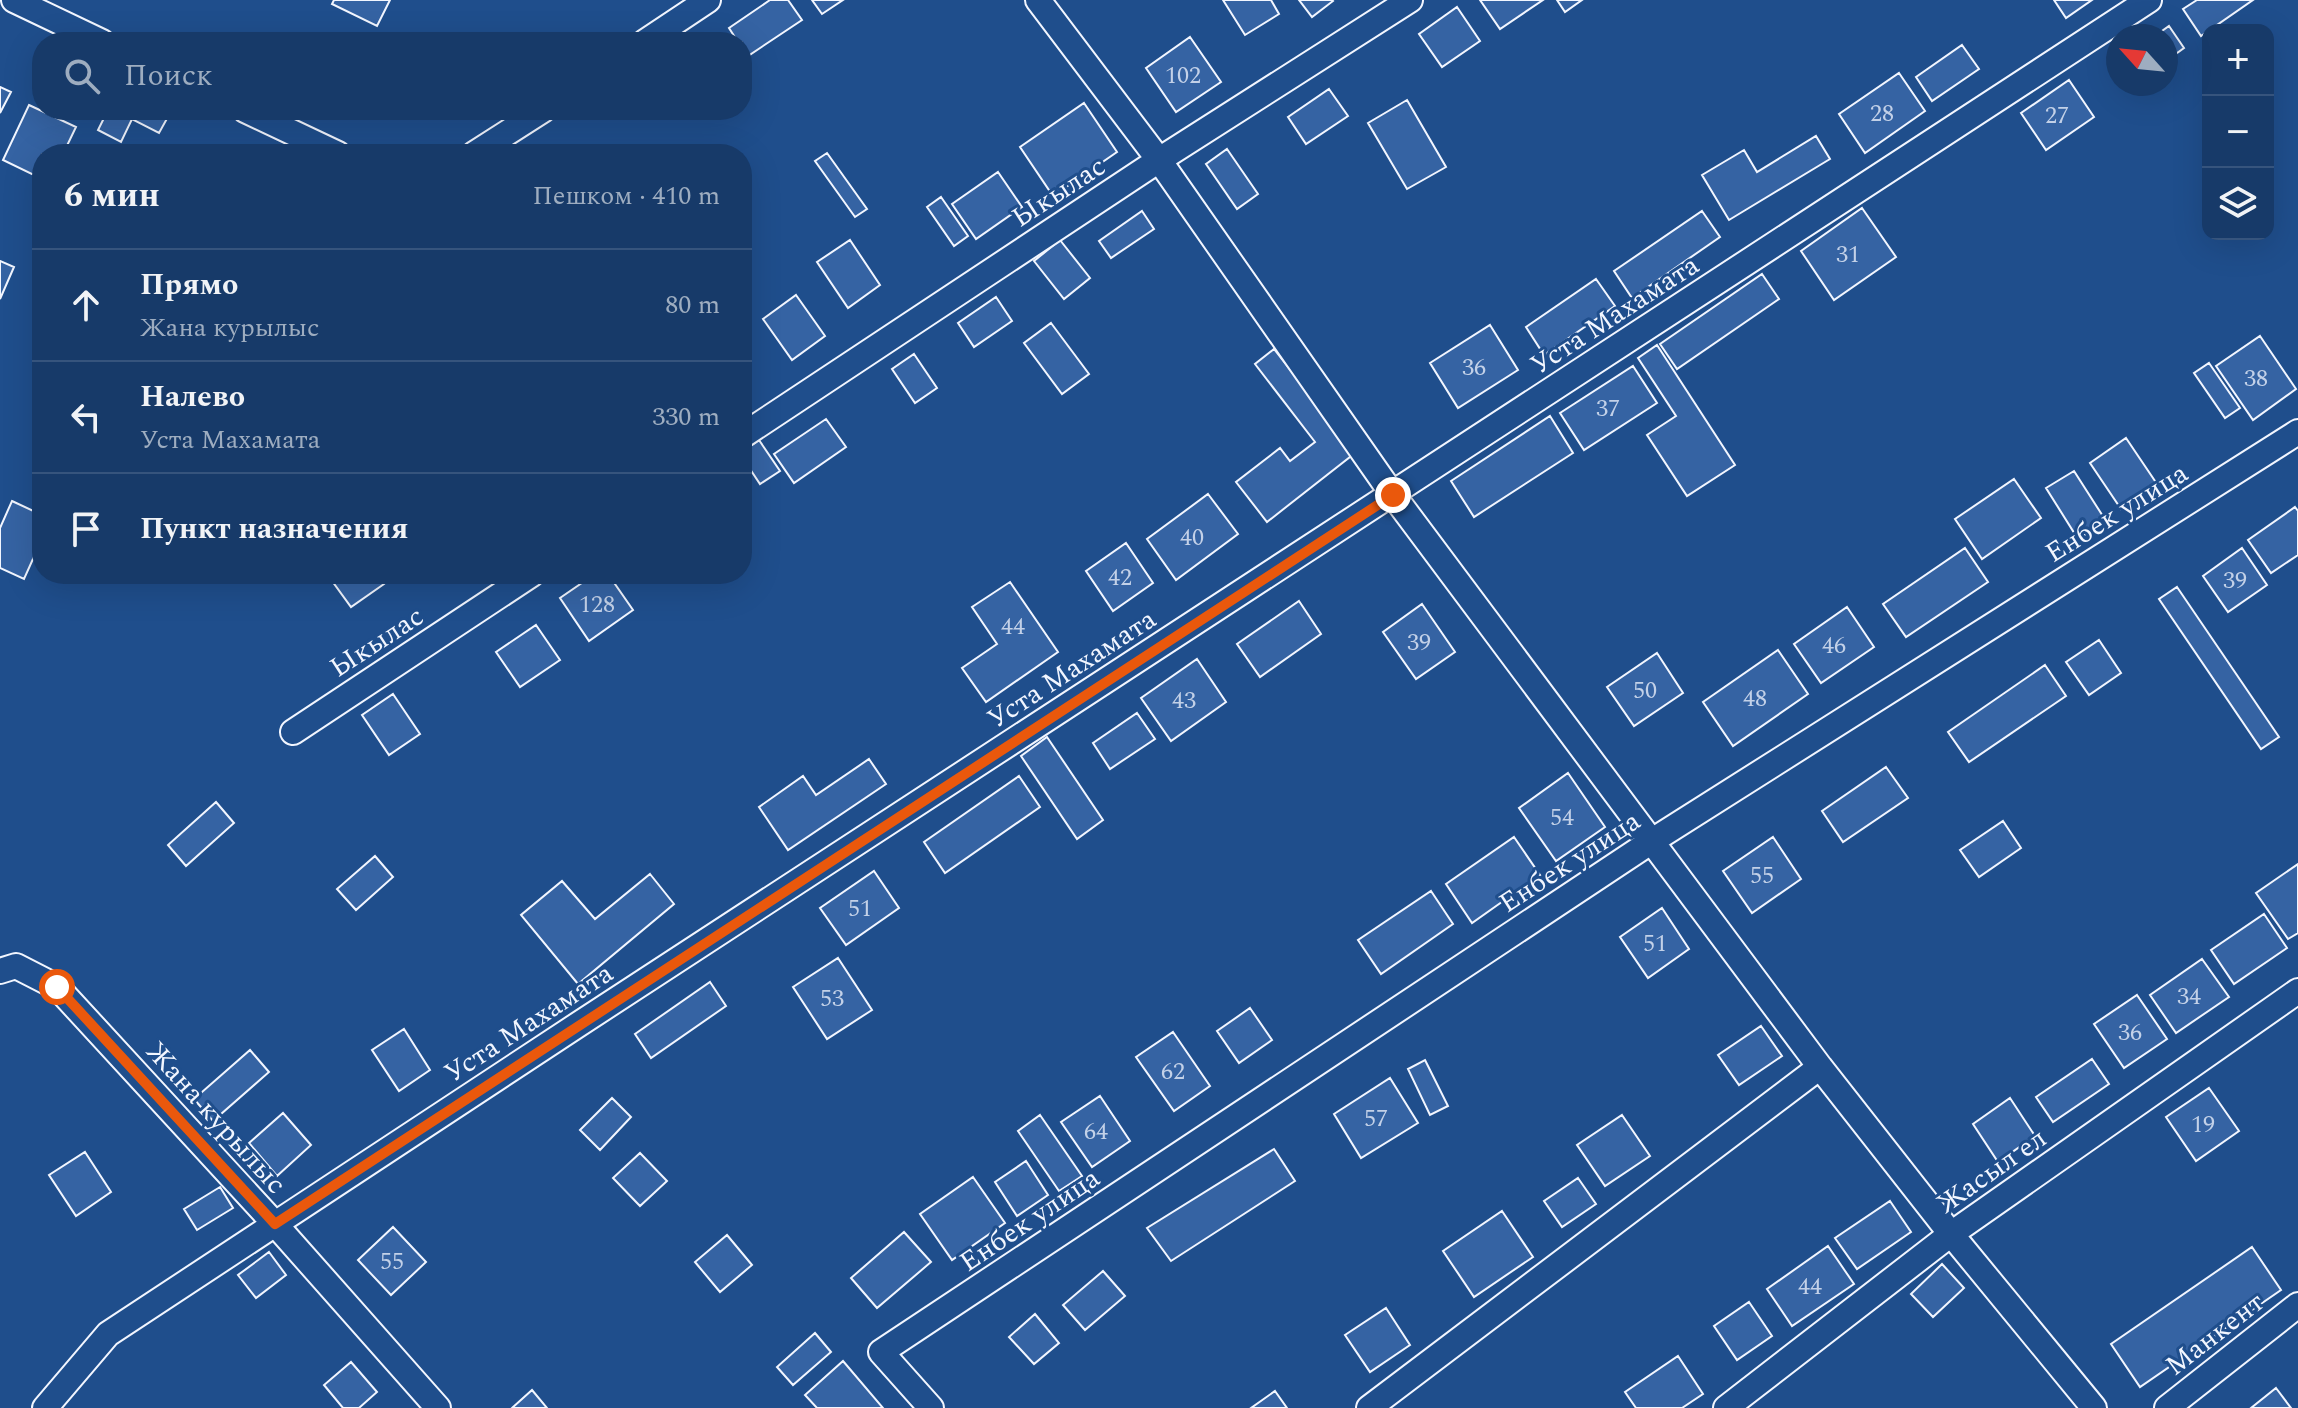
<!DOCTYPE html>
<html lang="ru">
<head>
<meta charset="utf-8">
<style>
	:root { --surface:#173a69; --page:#20416f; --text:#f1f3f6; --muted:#9eadc0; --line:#36547d }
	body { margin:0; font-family:Spectral,serif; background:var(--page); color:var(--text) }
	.controls { position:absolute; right:24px; top:24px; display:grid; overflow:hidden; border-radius:16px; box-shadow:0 8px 32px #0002 }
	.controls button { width:72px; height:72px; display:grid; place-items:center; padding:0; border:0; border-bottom:2px solid var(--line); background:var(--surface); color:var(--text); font:40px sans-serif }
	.compass { position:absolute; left:2106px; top:24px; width:72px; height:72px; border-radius:50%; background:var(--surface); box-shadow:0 8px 32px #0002; rotate:297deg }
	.stop { position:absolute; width:24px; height:24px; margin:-18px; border:6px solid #ea580c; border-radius:50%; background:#fff }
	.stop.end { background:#ea580c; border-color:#fff; box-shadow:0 2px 8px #0008 }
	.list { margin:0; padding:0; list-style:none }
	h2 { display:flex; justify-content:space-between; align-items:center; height:104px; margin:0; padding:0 32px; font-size:34px }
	h2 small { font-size:26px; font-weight:400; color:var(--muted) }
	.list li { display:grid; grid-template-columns:52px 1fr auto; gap:24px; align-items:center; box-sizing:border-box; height:112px; padding:0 32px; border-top:2px solid var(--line) }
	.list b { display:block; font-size:30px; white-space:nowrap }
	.list p { margin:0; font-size:26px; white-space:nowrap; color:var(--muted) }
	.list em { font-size:26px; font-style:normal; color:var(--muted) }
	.icon { flex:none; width:44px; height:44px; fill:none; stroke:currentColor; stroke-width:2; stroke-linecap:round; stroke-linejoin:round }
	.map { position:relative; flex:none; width:2298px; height:1408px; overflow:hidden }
	.search { position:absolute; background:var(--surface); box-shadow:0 8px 32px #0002; left:32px; top:32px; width:720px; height:88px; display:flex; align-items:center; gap:20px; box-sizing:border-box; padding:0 28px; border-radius:32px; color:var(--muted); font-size:30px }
	.panel { position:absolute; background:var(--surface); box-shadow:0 8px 32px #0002; left:32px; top:144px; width:720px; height:440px; border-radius:32px }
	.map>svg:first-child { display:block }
	.building { fill:#3563a3; stroke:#f2f6ff; stroke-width:2 }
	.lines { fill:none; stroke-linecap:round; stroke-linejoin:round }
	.minor-casing { stroke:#f2f6ff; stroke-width:28 }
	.minor { stroke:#1f4e8c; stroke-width:24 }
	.route { stroke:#ea580c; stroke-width:10 }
	.labels { text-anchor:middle; stroke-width:6; stroke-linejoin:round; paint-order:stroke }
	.number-label { font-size:24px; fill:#c3d1e8 }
	.street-label { font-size:28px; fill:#f2f6ff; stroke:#1f4e8c }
</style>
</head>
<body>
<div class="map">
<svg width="2298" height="1408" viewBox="0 0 2298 1408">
	<rect width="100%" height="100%" fill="#1f4e8c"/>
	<path class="building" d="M334,0H390L377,26L332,4Z
		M770,0H788L802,20L748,56L742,47V42H738L729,28Z
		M812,0H843L822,14Z
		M1223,0H1271L1279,14L1245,35Z
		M1299,0H1332L1333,1L1312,17Z
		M1480,0H1543L1500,29Z
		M1557,0H1582L1565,12Z
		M2054,0H2092L2066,18Z
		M2197,0H2253L2201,36L2183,9Z
		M1457,7L1480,41L1442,67L1419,34Z
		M2169,26L2184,48L2166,61V36H2155Z
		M1190,37L1221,82L1176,112L1146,68Z
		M1962,45L1979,69L1932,101L1916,77Z
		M1899,73L1925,111L1865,153L1839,114Z
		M2069,80L2094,117L2046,150L2021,113Z
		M0,87L11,92L0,113Z
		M1329,89L1348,116L1306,144L1288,117Z
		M1407,100L1446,167L1407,189L1368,123Z
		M1084,103L1117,152L1053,196L1020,147Z
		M29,105L76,127L63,154H42V179L3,160Z
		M108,110H159L169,115L159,133L132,119L121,142L98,130Z
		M1816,136L1830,159L1729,220L1702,175L1744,150L1757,172Z
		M1227,149L1258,194L1237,209L1206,164Z
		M827,153L867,209L855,217L815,161Z
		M998,172L1022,207L976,239L952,204Z
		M941,197L968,236L954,246L927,207Z
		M1862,208L1896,257L1834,300L1801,251Z
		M1142,211L1154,229L1111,258L1099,241Z
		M1702,211L1720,237L1632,298L1614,271Z
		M850,240L880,285L848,308L817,262Z
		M1060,240L1090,278L1064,299L1034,261Z
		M0,261L14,267L0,299Z
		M1762,274L1779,299L1677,369L1660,344Z
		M1596,279L1615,306L1544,355L1526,327Z
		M796,295L825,336L792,360L763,319Z
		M996,297L1012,321L974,347L958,323Z
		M1051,323L1089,374L1062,394L1024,343Z
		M1490,325L1518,370L1458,408L1430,363Z
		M2260,336L2296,389L2253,420L2216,366Z
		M1657,345L1735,465L1687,496L1647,435L1676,416L1638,358Z
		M1274,349L1355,453L1267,522L1236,482L1280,448L1290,461L1315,442L1255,364Z
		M914,354L937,388L915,403L892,369Z
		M2209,363L2240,408L2225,418L2194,373Z
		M1633,366L1657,403L1584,450L1560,413Z
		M1550,416L1573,453L1474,517L1451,481Z
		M826,419L846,447L794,483L774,454Z
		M2126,438L2157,484L2121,509L2090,463Z
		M759,440L780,471L760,484L742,457V452Z
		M2074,471L2106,521L2078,539L2046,488Z
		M2014,479L2041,518L1982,559L1955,519Z
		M1208,494L1238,534L1176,580L1147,539Z
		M12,501L42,515V539L24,579L0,568V528Z
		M2295,507L2298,511V555L2271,573L2248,540Z
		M1126,543L1153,583L1113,611L1086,571Z
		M1965,548L1988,582L1906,637L1883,604Z
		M2242,548L2267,585L2228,612L2203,576Z
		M327,574H378L384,584L351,607Z
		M595,574H608L633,610L589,641L560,598Z
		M1010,582L1058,652L986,702L962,668L997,644L972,607Z
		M2177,587L2279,737L2261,749L2159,599Z
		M1299,601L1321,634L1260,677L1237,644Z
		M1422,604L1455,652L1416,679L1383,632Z
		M1847,607L1874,647L1821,683L1794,644Z
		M536,625L560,660L520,687L496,652Z
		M2099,640L2121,673L2089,695L2066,662Z
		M1778,650L1808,694L1733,746L1703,702Z
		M1657,653L1683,693L1634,726L1607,687Z
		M1197,659L1226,702L1171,741L1141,698Z
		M2045,665L2066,696L1969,762L1948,732Z
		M393,694L420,734L389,755L362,715Z
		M1137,713L1155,739L1110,769L1093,743Z
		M1047,737L1103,820L1077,839L1021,756Z
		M869,759L886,784L788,850L759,807L803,776L816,795Z
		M1886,767L1908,798L1843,842L1822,811Z
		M1568,773L1605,827L1556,861L1519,808Z
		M1019,776L1040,807L945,873L924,842Z
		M216,802L234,823L186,866L168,845Z
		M2003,821L2021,848L1979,877L1960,850Z
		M1514,837L1540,875L1472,923L1446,884Z
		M1773,837L1801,879L1752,913L1723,871Z
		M375,856L393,877L356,910L337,889Z
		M2298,864V933L2288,939L2256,893Z
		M874,871L899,908L846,945L820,908Z
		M650,874L674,904L578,984L521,915L562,881L595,919Z
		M1431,891L1453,924L1381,974L1358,940Z
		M1662,908L1689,949L1648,978L1620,937Z
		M2264,914L2287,948L2234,984L2211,950Z
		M838,958L872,1010L827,1039L793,987Z
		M2202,959L2229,997L2176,1033L2150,995Z
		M710,982L726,1006L651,1058L635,1034Z
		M2137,995L2167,1039L2124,1068L2094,1024Z
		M1250,1008L1272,1040L1239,1063L1217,1031Z
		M1761,1026L1782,1056L1739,1085L1718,1055Z
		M404,1029L430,1070L399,1091L372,1050Z
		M1173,1032L1210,1086L1174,1111L1136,1057Z
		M250,1050L269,1072L213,1121L194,1099Z
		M2092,1059L2109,1084L2053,1122L2036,1097Z
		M1425,1060L1448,1106L1430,1115L1408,1069Z
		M1390,1078L1418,1123L1361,1158L1334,1114Z
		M2209,1088L2239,1131L2196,1161L2166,1117Z
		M1100,1096L1130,1141L1092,1167L1061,1122Z
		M612,1098L631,1117L600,1150L580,1130Z
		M2010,1098L2035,1136L1998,1162L1973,1124Z
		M283,1113L311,1145L277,1176L249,1143Z
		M1040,1115L1082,1176L1059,1191L1018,1131Z
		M1622,1115L1650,1156L1605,1186L1577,1145Z
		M1274,1149L1295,1181L1171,1261L1147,1228Z
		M85,1152L111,1192L76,1216L49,1175Z
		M640,1153L667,1181L640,1206L613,1178Z
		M1026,1161L1048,1195L1017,1216L995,1182Z
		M973,1177L1005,1223L952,1260L920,1214Z
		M1578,1178L1596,1204L1562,1227L1544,1201Z
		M220,1187L233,1208L197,1230L184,1209Z
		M1890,1201L1911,1232L1857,1269L1835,1238Z
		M1502,1211L1533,1257L1474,1297L1443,1251Z
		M393,1227L426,1262L391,1295L358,1260Z
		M904,1232L931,1262L877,1308L851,1278Z
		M727,1235L752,1265L720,1292L695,1262Z
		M1828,1246L1854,1284L1792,1326L1767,1289Z
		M2252,1247L2281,1290L2140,1387L2111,1344Z
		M269,1252L286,1275L256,1298L238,1275Z
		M1942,1264L1964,1288L1933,1317L1911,1294Z
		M1103,1271L1125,1296L1085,1330L1063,1305Z
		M1749,1302L1772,1336L1737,1360L1714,1326Z
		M1386,1308L1410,1345L1370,1372L1345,1335Z
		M1035,1314L1059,1343L1034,1364L1009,1337Z
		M815,1333L831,1352L793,1385L777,1367Z
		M1678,1356L1703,1394L1682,1408H1636L1625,1392Z
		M843,1361L883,1408H817L805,1395Z
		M351,1362L377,1392L359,1408H343L324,1385Z
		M2276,1388L2291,1408H2251Z
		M532,1390L547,1408H512Z
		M1275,1391L1287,1408H1251Z"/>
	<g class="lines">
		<g class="minor-casing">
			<path id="minor" d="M14,0L102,42
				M1038,0L1159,160L1393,495L1820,1067L1951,1234L2094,1408
				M645,42L708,0
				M245,110L338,154
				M474,154L543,110
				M742,436L1159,160L1410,0
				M293,732L532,574
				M0,971L16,966L57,987L275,1224L438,1408
				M45,1408L108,1334L579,1024L2149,0
				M931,1408L881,1352L1652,841L2298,432
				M1369,1408L1820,1067
				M1726,1408L1951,1234L2298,991
				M2167,1408L2298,1305"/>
		</g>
		<use href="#minor" class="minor"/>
	</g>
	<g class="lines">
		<path class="route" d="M57,987L275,1224L1393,495"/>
	</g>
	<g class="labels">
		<g class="number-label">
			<text x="1183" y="83">102</text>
			<text x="1882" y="121">28</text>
			<text x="2057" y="123">27</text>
			<text x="1848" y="262">31</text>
			<text x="1474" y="375">36</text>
			<text x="2256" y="386">38</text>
			<text x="1608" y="416">37</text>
			<text x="1192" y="545">40</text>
			<text x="1120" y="585">42</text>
			<text x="2235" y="588">39</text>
			<text x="597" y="612">128</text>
			<text x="1013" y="634">44</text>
			<text x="1419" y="650">39</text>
			<text x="1834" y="653">46</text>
			<text x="1645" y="698">50</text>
			<text x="1755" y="706">48</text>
			<text x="1184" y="708">43</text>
			<text x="1562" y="825">54</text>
			<text x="1762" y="883">55</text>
			<text x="860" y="916">51</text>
			<text x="1655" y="951">51</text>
			<text x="2189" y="1004">34</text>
			<text x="832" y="1006">53</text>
			<text x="2130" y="1040">36</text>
			<text x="1173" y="1079">62</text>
			<text x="1376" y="1126">57</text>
			<text x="2203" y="1132">19</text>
			<text x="1096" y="1139">64</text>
			<text x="392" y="1269">55</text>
			<text x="1810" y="1294">44</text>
		</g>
		<g class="street-label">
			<text transform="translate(1058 191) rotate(-33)" y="10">Ыкылас</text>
			<text transform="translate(1614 314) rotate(-33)" y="10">Уста Махамата</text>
			<text transform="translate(2116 512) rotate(-32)" y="10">Енбек улица</text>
			<text transform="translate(376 641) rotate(-33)" y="10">Ыкылас</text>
			<text transform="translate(1071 668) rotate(-33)" y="10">Уста Махамата</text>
			<text transform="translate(1569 861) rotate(-33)" y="10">Енбек улица</text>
			<text transform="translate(528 1022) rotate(-33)" y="10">Уста Махамата</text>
			<text transform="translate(217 1117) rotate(48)" y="10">Жана курылыс</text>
			<text transform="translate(1991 1170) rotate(-35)" y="10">Жасыл ел</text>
			<text transform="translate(1029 1219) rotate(-34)" y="10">Енбек улица</text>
			<text transform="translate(2214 1333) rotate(-38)" y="10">Манкент</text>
		</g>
	</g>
</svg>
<div class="controls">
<button>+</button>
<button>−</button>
<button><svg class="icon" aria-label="layers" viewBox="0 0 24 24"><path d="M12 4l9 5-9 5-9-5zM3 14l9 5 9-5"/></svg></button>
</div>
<svg class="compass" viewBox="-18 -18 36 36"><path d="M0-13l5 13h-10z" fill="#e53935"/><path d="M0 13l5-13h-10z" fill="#9eadc0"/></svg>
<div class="stop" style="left:57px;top:987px"></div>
<div class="stop end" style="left:1393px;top:495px"></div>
<div class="search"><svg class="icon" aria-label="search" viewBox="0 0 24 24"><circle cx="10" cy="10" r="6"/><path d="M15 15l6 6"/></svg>Поиск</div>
<section class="panel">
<h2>6 мин<small>Пешком · 410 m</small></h2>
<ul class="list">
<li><svg class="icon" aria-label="ahead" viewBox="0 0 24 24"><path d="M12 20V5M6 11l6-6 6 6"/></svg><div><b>Прямо</b><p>Жана курылыс</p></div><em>80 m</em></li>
<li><svg class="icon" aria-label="left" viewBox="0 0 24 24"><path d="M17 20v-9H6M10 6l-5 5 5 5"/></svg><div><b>Налево</b><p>Уста Махамата</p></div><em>330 m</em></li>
<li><svg class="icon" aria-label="arrive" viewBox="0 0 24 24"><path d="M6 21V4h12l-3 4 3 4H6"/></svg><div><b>Пункт назначения</b></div></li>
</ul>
</section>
</div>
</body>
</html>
